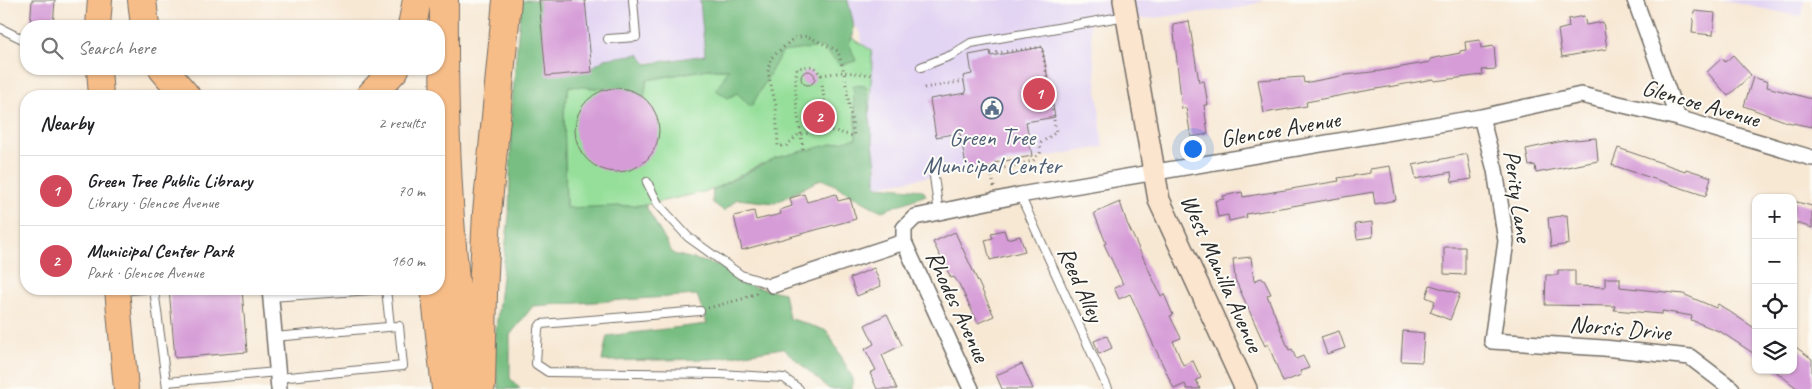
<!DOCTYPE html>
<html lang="en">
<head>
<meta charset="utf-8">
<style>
	:root { --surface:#fff; --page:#f6f6f6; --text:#202124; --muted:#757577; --line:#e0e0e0; --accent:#d1495b }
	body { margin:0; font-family:Caveat,sans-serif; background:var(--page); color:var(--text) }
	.controls { position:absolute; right:15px; bottom:15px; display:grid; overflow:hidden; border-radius:10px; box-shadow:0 1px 4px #0004 }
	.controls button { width:45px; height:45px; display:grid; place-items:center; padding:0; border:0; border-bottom:1px solid var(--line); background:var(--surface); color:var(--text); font:25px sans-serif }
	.you { position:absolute; left:1192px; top:148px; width:18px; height:18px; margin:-12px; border:4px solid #fff; border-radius:50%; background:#1a73e8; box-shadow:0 0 0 8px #1a73e833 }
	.badge { display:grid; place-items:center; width:32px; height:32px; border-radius:50%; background:var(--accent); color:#fff; font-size:16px; font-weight:700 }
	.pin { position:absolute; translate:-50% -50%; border:2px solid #fff; box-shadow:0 1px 5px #0006 }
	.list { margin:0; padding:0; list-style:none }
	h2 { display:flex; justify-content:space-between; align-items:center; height:65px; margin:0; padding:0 20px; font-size:21px }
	h2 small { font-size:16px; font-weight:400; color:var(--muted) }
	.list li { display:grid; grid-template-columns:32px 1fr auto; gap:15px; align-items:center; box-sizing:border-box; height:70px; padding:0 20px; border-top:1px solid var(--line) }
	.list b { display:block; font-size:19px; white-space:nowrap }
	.list p { margin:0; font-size:16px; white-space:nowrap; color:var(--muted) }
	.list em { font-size:16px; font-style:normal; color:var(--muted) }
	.icon { flex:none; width:28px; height:28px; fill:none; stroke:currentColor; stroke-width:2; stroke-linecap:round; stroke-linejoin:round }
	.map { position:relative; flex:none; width:1812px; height:389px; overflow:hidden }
	.search { position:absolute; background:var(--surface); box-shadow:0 1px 4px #0004; left:20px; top:20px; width:425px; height:55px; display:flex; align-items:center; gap:12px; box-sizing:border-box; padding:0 18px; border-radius:20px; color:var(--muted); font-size:19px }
	.panel { position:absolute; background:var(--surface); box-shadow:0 1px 4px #0004; left:20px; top:90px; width:425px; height:205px; border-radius:20px }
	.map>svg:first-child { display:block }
	.built { fill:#e2d4f3 }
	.green { fill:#95df9a; stroke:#608562 }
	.forest { fill:#78be82; stroke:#527456 }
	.building { fill:#d69cd7 }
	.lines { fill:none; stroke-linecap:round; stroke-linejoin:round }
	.lane-casing { stroke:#726d66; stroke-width:10 }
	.street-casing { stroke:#726d66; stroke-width:18 }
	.secondary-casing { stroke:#726d66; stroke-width:24 }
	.primary-casing { stroke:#726d66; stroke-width:26 }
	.highway-casing { stroke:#726d66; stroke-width:30 }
	.path { stroke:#726d66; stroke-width:3; stroke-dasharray:1 4; stroke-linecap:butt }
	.lane { stroke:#fff; stroke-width:8 }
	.street { stroke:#fff; stroke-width:15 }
	.secondary { stroke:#fce5cf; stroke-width:21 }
	.primary { stroke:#f7bd88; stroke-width:24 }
	.highway { stroke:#f7bd88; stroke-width:28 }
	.labels { text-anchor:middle; stroke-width:4; stroke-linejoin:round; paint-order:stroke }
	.street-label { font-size:24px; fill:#2b2b2b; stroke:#fdfcf7 }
	.service-label { font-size:24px; fill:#4e5e75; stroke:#fdfcf7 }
</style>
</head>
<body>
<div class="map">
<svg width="1812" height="389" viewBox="0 0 1812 389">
	<rect width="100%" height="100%" fill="#fdfcf7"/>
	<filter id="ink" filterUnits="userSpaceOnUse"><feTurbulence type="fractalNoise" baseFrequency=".02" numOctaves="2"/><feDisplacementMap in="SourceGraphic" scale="10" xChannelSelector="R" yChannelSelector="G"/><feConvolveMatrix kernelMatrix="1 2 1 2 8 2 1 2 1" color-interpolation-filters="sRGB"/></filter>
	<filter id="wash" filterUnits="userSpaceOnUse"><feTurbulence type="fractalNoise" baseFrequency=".0096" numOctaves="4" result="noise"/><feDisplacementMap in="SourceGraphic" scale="20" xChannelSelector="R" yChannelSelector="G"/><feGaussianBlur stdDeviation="1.12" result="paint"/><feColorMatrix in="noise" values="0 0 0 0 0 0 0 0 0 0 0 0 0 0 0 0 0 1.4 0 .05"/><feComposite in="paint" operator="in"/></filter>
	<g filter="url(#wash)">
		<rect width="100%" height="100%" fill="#f7e8d4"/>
		<path class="built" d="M539,0H792L705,55L546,76Z
			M832,0H1266L1240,8L1143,19L1089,14L1103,147L876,186L861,33Z
			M1721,0H1805L1802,17Z"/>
		<path class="green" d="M800,35L852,38L871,50L872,59L868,147L761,164L712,190L645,205L566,209L564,111L569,86L647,80L708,69H730L757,48Z"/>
		<path class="forest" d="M526,0H539L585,72L605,59L639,54L647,64L705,55L700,0H848C850,14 859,30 849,43L856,61L840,65L822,47L782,52L751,107L737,93L728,98L716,90L729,69H708L647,80L644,98L607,89L569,86L564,111L566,208L645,205L673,254L718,265L754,287L784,293L789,318L827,331L852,377V389H829L783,348L712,359L602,361L607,336L707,324L697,295L533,306L510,335V378L520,389H499L493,355L509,216L512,101L521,2Z
			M853,85L866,86L876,167V186L923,190L926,195L882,211C858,201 845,188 821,179L775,203L737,199L724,211L712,202L713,190L775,158L856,138Z"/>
		<g id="blocks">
			<path class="building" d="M32,0H55L53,26H30Z
				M539,0H585L592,72L546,76Z
				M1694,11L1715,13L1713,35L1692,33Z
				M1584,16L1586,25L1603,22L1607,49L1562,57L1558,30L1569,27L1568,19Z
				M1189,21L1199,82L1204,81L1208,105H1204L1208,134L1191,137L1186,108L1182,109L1173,24Z
				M1480,40L1481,48L1494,46L1496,69L1482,70L1483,75L1434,81V79L1359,92L1306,102L1307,106L1264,113L1258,80L1303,77L1304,83L1346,75L1380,71L1430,62V59L1460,53V51L1466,50L1465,42Z
				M1042,47L1055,117L1026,122L1032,156L994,163L995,166L967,171L960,133L936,137L930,99L966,93L963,76L972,74L969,55L990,51L991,56Z
				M1733,55L1751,75L1728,96L1707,72L1722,58L1725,62Z
				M801 78a7 7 0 1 1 14 0a7 7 0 1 1-14 0Z
				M1753,77L1768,82L1767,87L1812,99V127L1787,122L1744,106Z
				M575 130a42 42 0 1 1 84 0a42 42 0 1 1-84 0Z
				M1596,138L1598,161L1536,173L1535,165L1529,166L1526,149L1563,141Z
				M1618,148L1685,171L1686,169L1711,177L1706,196L1612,165Z
				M1467,154L1472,179L1452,182L1451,172L1416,179L1413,165Z
				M1390,166L1396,200L1375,204L1373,192L1246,214L1247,217L1229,221L1228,215L1218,217L1215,201L1224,199L1223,196L1242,192L1243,197L1339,181L1338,178L1370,173V169Z
				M804,194L807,202L836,194L838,201L850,198L856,219L742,250L734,216L754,211L756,220L781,214L780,210L792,206L790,198Z
				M1793,201L1812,206V228L1793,222Z
				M1120,202L1127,223L1161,296L1164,294L1173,315L1170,316L1181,338L1173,341L1183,365L1193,361L1201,378L1196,380L1200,389H1187L1185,384L1174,389L1130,294L1119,299L1114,288L1123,284L1104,244L1106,243L1094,213Z
				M1567,215L1569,244L1551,247L1548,218Z
				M1372,222L1373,237L1357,239L1355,224Z
				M1004,230L1007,239L1020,236L1025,251L990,260L985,240L993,238L991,233Z
				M955,232L994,316L978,323L959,284L954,277L951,278L933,242Z
				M1444,247H1465V275L1444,274Z
				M1251,257L1254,281L1261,278L1264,280L1271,294L1267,295L1289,350L1292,349L1296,359L1303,356L1309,368L1300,371L1301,375L1283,382L1268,344L1265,346L1235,279L1233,259Z
				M874,268L881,286L857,296L850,278Z
				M1558,270H1575V286L1605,287V278H1620V287L1683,294L1716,308L1718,304L1756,329V355L1721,332L1691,320L1692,316L1662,311V314L1614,310L1615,306L1545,305L1546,275H1558Z
				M1430,285L1460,294L1450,320L1430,312L1435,301L1426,297Z
				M169,289H242L247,352L175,358Z
				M887,314L902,345L882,355L897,389H877L870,373L876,370L865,349L874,344L865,325Z
				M1339,331L1345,348L1327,354L1321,337Z
				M1403,331L1424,333L1422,362L1401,361Z
				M1107,336L1112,348L1099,354L1094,341Z
				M1793,345L1812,359V389H1798L1774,370H1793Z
				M1022,364L1033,389H1002L996,375Z"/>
		</g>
	</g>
	<g filter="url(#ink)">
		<use href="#blocks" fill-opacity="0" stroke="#726d66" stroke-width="1"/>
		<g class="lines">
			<g class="lane-casing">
				<path id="lane" d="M0,28L26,41
					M608,39L636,37L633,0
					M921,67L952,55L971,43L1126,16
					M933,169L939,213
					M647,182L658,204L688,237L741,275L773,285
					M1020,195L1108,389
					M154,289L167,389
					M120,291L144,289
					M271,297L386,289L390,326
					M700,311L541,324L538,329L536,364L548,372L720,374L784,378L799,389
					M274,337L399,326L403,366L278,378
					M167,382L277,372"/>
			</g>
			<g class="street-casing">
				<path id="street" d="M1635,0L1678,118
					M1481,117L1495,170L1506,241L1492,341L1604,348L1690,357L1732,389
					M904,242L971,389
					M773,285L904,242V228L915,217L1020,195L1481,117L1581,95L1678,118L1812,158
					M270,289L279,389"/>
			</g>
			<g class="secondary-casing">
				<path id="secondary" d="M1124,0L1159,200L1246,389"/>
			</g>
			<g class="primary-casing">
				<path id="primary" d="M98,26L100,0
					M99,69L101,96
					M117,289L126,389"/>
			</g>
			<g class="highway-casing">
				<path id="highway" d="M142,0L145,26
					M444,0C443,130 448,261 469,389
					M412,26L417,0
					M163,69L186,96
					M370,96L395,69
					M435,289L446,389
					M481,385L483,293L487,213L507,0"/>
			</g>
			<path class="path" d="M821,75L828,131
				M924,88L964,81
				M803,149C799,122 793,95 797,68L813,66L821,75L844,72L854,136C846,135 841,132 833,131C823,129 810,134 799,134L786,146H778L776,106L768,72L770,59L794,38L807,36L838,51L844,72L874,75
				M994,187L991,171L1033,161L1040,153L1041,143L1056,132L1042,47L996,53
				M708,308L742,299L759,292"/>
			<use href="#lane" class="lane"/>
			<use href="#street" class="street"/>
			<use href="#secondary" class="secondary"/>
			<use href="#primary" class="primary"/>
			<use href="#highway" class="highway"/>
		</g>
	</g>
	<defs>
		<g id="civic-ring" transform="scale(1.125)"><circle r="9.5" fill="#fdfcf7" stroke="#5c6f8a" stroke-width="1.5"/><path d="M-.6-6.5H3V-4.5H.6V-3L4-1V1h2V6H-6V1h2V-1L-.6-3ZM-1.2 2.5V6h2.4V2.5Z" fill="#5c6f8a"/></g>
	</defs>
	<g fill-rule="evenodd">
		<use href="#civic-ring" x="992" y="108"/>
	</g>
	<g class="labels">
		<g class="street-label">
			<text transform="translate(1701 103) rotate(16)" y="8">Glencoe Avenue</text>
			<text transform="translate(1280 129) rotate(-10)" y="8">Glencoe Avenue</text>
			<text transform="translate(1518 196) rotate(82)" y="8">Perity Lane</text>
			<text transform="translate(1222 273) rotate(66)" y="8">West Manilla Avenue</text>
			<text transform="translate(1081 284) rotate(66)" y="8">Reed Alley</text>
			<text transform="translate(958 306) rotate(65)" y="8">Rhodes Avenue</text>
			<text transform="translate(1620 328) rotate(5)" y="8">Norsis Drive</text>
		</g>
		<g class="service-label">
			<text x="992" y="145">Green Tree<tspan x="992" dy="28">Municipal Center</tspan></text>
		</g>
	</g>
</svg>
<div class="controls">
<button>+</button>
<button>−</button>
<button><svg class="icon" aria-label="locate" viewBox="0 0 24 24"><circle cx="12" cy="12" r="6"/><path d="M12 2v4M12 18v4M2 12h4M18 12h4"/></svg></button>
<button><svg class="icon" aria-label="layers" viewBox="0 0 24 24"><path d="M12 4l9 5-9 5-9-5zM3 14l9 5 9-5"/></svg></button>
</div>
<div class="you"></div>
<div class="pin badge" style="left:1039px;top:94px">1</div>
<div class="pin badge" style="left:819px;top:117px">2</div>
<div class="search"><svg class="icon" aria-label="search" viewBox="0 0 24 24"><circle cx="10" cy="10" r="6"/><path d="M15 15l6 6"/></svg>Search here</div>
<section class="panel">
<h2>Nearby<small>2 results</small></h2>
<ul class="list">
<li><span class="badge">1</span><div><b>Green Tree Public Library</b><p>Library · Glencoe Avenue</p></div><em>70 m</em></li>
<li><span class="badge">2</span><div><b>Municipal Center Park</b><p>Park · Glencoe Avenue</p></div><em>160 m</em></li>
</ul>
</section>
</div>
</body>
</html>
